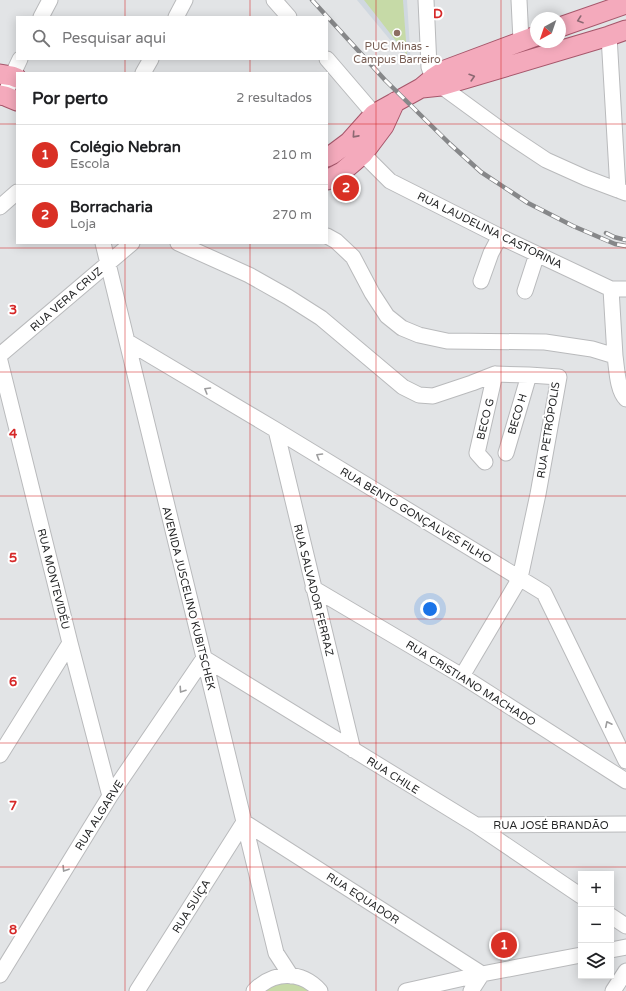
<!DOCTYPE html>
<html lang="pt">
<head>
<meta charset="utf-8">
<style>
	:root { --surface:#fff; --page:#f2f2f2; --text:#202124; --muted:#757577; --line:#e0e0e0; --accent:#d93025 }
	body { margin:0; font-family:"Varela Round",sans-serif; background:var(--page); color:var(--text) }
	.controls { position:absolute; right:12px; bottom:12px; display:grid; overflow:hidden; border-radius:0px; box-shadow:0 2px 10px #0003 }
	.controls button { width:36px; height:36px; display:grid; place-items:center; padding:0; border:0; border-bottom:1px solid var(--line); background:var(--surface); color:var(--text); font:20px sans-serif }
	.compass { position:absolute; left:530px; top:12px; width:36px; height:36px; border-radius:50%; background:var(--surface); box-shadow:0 2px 10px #0003; rotate:220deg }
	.you { position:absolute; left:430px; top:609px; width:14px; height:14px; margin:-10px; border:3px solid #fff; border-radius:50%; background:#1a73e8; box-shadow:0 0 0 6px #1a73e833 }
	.badge { display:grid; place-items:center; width:26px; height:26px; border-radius:50%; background:var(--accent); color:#fff; font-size:13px; font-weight:700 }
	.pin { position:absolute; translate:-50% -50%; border:2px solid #fff; box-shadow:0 1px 4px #0006 }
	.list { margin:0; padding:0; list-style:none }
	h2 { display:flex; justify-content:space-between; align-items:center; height:52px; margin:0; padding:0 16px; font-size:17px }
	h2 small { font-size:13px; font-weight:400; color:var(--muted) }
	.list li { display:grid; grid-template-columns:26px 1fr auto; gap:12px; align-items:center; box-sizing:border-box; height:60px; padding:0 16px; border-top:1px solid var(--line) }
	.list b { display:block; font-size:15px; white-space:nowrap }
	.list p { margin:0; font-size:13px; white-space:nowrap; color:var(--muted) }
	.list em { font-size:13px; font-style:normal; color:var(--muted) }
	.icon { flex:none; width:22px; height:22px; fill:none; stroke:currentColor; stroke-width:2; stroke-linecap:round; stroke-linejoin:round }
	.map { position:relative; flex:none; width:626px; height:991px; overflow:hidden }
	.search { position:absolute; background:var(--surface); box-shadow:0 2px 10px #0003; left:16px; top:16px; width:312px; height:44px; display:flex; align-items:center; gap:10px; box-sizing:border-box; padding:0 14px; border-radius:0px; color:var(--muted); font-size:15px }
	.panel { position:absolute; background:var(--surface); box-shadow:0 2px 10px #0003; left:16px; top:72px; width:312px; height:172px; border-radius:0px }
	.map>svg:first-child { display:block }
	.built { fill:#d0d8e0 }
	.green { fill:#c6daa7 }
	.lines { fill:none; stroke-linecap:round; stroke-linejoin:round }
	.minor-casing { stroke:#b9babc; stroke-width:17 }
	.major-casing { stroke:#a6576b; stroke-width:21 }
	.minor { stroke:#fff; stroke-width:15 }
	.major { stroke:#f4aabc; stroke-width:19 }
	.rail-casing { stroke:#868789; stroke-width:4.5 }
	.rail { stroke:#fff; stroke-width:3; stroke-dasharray:9; stroke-linecap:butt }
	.oneway { stroke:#8c6872 }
	.oneway2 { stroke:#9d9d9e }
	.grid { fill:none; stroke:#d62828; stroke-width:1; stroke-opacity:0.55 }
	.education-dot { fill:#8d6e63; stroke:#fff; stroke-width:1.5 }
	.labels { text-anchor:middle; stroke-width:4; stroke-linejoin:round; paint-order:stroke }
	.education-label { font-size:11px; fill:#785e54; stroke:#fff }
	.street-label { font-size:11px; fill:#252627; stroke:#fff }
	.grid-label { font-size:13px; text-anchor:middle; font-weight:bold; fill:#d62828; stroke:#fff; stroke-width:4; stroke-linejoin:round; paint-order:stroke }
</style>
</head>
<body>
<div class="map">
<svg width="626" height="991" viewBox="0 0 626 991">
	<rect width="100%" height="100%" fill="#e2e4e6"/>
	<path class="built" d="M357,0H407L411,65Z"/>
	<path class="green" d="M364,0H403L407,55Z
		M292,980L315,991H261L266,986Z"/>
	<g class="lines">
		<g class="minor-casing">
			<path id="minor" d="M274,0L289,17
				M426,0L429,67L433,78L441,86L504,132L546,160L586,178L626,193
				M519,0L521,41
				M41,17L50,0
				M176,17L185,0
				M609,36L618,190
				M327,59L381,122
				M143,73L151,59
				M5,96L12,76L20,59
				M363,154L390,181L505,239L611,289H626
				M0,207L17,192
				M327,236L336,241L353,257L372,293L387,316L402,328L419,335L447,341L545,342L592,349L615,356C617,369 617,390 626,399
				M103,243L276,953L291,976
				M178,243L249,275L288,297L321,318L403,387L419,395L433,396L472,383L495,374L529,375L559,377L538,494L520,578L462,676
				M481,281L491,253L500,236
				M611,289L615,356
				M525,291L537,254
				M128,342L276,430L544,593L626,761
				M0,355L132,243
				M0,361L70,643L110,796
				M276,430L353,750
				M506,453L529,375
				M485,462L477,453L495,374
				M313,588L462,676L626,781
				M0,755L70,643
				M476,825L626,824
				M611,916L626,926
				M611,950L626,947
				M0,975L110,796L204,658L476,825L581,896
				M137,991L244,822L482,974L471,991
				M254,991C273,971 301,970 320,991
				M406,991L482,974L581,955
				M613,991L626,971"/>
		</g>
		<g class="major-casing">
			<path id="major" d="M560,27L626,4
				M0,74L12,76L17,78
				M422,88L441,86L609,36L626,30
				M0,95L5,96L17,101
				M327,157L333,154L349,142L374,114L421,88L433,78L445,70L536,36
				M327,180L342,172L363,154L384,126L395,102"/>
		</g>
		<use href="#minor" class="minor"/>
		<use href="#major" class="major"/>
		<g class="rail-casing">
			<path id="rail" d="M312,0L385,80L450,144L481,172L528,203L573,226L615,244L626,246
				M606,233L614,237L626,240"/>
		</g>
		<use href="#rail" class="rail"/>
	</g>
	<defs><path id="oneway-chevron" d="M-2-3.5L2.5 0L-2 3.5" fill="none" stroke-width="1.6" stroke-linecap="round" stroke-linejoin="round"/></defs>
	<g class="oneway">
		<use href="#oneway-chevron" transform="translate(580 20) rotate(161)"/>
		<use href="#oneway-chevron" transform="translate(472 77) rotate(-17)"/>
		<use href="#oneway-chevron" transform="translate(355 135) rotate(132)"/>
	</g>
	<g class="oneway2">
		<use href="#oneway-chevron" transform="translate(207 390) rotate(-149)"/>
		<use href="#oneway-chevron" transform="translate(319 456) rotate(-149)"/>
		<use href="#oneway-chevron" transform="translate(182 690) rotate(124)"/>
		<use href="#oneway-chevron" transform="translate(608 724) rotate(-116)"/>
		<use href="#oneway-chevron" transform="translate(65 869) rotate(122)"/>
	</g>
	<path class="grid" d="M125,0V17M250,0V17M376,0V991M501,0V991M125,59V73M250,59V73M0,124H17M327,124H626M125,243V991M250,243V991M0,248H626M0,372H626M0,496H626M0,619H626M0,743H626M0,867H626"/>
	<circle class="education-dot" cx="397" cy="33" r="4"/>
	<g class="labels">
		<g class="education-label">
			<text x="397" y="50">PUC Minas -<tspan x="397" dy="13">Campus Barreiro</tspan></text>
		</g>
		<g class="street-label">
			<text transform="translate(490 230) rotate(26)" y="4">RUA LAUDELINA CASTORINA</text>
			<text transform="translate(66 299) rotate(-41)" y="4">RUA VERA CRUZ</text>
			<text transform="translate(517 414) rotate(-73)" y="4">BECO H</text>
			<text transform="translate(485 419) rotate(-76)" y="4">BECO G</text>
			<text transform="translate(548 430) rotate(-81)" y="4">RUA PETRÓPOLIS</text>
			<text transform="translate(416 515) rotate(31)" y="4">RUA BENTO GONÇALVES FILHO</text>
			<text transform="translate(54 579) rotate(76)" y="4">RUA MONTEVIDÉU</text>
			<text transform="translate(314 590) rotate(76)" y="4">RUA SALVADOR FERRAZ</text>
			<text transform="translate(189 598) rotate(76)" y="4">AVENIDA JUSCELINO KUBITSCHEK</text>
			<text transform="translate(471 683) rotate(32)" y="4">RUA CRISTIANO MACHADO</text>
			<text transform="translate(393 775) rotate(32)" y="4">RUA CHILE</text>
			<text transform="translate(99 815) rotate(-58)" y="4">RUA ALGARVE</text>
			<text x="551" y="829">RUA JOSÉ BRANDÃO</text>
			<text transform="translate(363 898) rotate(33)" y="4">RUA EQUADOR</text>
			<text transform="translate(191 906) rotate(-58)" y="4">RUA SUÍÇA</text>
		</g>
	</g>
	<g class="grid-label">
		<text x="438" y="18">D</text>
		<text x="13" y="314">3</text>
		<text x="13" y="438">4</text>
		<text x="13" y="562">5</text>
		<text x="13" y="686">6</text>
		<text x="13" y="810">7</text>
		<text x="13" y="934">8</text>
	</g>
</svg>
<div class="controls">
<button>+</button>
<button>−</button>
<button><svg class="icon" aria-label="layers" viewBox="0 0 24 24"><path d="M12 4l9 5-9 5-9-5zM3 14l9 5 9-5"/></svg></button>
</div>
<svg class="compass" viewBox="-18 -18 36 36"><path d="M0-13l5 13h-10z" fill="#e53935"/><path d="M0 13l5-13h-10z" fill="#757577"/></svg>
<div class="you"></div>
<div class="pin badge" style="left:504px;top:945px">1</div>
<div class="pin badge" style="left:346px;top:188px">2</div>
<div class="search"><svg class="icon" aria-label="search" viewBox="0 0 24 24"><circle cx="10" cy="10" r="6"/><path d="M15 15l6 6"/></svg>Pesquisar aqui</div>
<section class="panel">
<h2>Por perto<small>2 resultados</small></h2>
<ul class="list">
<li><span class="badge">1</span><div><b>Colégio Nebran</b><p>Escola</p></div><em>210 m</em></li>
<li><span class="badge">2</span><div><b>Borracharia</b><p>Loja</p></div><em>270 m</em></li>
</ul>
</section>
</div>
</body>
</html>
